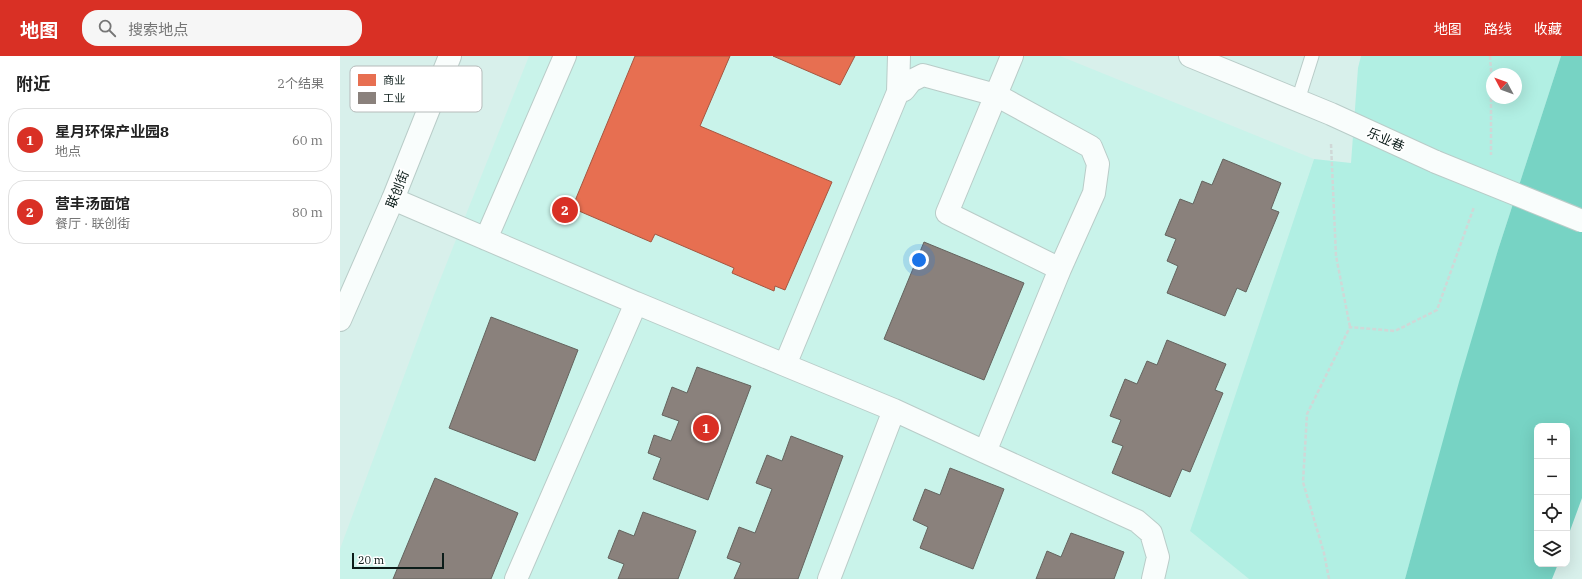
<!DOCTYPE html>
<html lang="zh">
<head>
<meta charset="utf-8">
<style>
	:root { --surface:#fff; --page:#f6f6f6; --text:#222; --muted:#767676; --line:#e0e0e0; --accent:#d93025 }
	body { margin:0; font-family:"IBM Plex Serif","Noto Sans SC",serif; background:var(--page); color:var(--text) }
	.controls { position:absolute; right:12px; bottom:12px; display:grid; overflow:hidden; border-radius:8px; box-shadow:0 4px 16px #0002 }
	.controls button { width:36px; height:36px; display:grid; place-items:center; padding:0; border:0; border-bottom:1px solid var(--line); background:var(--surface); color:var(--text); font:20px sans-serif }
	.compass { position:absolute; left:1146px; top:12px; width:36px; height:36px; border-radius:50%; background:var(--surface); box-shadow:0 4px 16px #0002; rotate:311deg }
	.scale { position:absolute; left:12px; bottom:10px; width:92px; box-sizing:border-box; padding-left:4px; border:2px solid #0b1c19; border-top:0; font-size:11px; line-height:14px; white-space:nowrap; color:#0b1c19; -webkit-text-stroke:3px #fff; paint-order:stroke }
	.you { position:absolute; left:579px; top:204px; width:14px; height:14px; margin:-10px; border:3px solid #fff; border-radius:50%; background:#1a73e8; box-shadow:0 0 0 6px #1a73e833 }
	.badge { display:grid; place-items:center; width:26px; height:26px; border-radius:50%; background:var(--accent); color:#fff; font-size:13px; font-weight:700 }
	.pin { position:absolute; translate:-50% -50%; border:2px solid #fff; box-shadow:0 1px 4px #0006 }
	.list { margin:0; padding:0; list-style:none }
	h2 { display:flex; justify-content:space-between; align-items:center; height:52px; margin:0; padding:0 16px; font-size:17px }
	h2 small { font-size:13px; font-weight:400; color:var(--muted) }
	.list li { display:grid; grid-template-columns:26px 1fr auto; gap:12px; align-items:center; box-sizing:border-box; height:64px; margin:0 8px 8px; padding:0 8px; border:1px solid var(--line); border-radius:16px }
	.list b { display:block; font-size:15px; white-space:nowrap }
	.list p { margin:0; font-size:13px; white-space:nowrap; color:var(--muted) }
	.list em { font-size:13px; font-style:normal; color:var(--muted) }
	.icon { flex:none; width:22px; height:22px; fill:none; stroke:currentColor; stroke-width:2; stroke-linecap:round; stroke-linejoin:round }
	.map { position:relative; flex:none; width:1242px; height:523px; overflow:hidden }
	header { display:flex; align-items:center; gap:24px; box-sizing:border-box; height:56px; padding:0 20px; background:var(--accent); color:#fff }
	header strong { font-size:19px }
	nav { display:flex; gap:22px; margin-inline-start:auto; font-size:14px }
	.search { width:280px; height:36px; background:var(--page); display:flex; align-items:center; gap:10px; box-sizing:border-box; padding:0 14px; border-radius:16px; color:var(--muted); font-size:15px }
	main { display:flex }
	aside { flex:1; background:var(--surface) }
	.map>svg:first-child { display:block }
	.built { fill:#c9f3ea }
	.green { fill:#b1efe3; fill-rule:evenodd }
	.water { fill:#77d3c4 }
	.shops { fill:#e76f51; stroke:#a55640 }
	.industry { fill:#8a817c; stroke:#64635e }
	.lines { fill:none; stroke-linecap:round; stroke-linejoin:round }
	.service-casing { stroke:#b9ccc8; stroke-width:15 }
	.minor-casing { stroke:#b9ccc8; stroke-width:24 }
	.tertiary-casing { stroke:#b9ccc8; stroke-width:24 }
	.path { stroke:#d0d8d7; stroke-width:2.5; stroke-dasharray:4 2; stroke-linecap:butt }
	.service { stroke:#f9fdfc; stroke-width:13 }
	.minor { stroke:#f9fdfc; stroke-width:22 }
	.tertiary { stroke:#f9fdfc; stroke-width:22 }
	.minor-bridge-casing { stroke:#b9ccc8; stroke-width:24; stroke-linecap:butt }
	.minor-bridge { stroke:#f9fdfc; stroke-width:22 }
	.labels { text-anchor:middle; stroke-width:4; stroke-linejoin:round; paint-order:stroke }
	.street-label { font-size:13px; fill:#0b1c19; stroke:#fff }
	.key { fill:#fff; stroke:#b6bbba; stroke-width:1 }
	.key-label { font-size:11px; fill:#0b1c19 }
</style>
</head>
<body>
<header>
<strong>地图</strong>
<div class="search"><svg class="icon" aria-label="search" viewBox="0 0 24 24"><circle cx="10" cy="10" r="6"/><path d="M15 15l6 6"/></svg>搜索地点</div>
<nav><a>地图</a><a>路线</a><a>收藏</a></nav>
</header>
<main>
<aside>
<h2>附近<small>2个结果</small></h2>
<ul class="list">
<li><span class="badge">1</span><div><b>星月环保产业园8</b><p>地点</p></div><em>60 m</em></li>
<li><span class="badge">2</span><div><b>营丰汤面馆</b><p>餐厅 · 联创街</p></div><em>80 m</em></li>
</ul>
</aside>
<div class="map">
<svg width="1242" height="523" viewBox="0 0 1242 523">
	<rect width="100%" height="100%" fill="#d8f0eb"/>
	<path class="built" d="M189,0H720L974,103L850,475L909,523H0V493L94,239Z"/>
	<path class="green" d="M1021,0H1221L1158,194L1065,523H909L850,475L974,103L1011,107L1018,12ZM1152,18H1176V42H1152Z"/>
	<path class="water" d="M1221,0H1242V442L1227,483V370H1197V508H1218L1212,523H1065L1119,326L1158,194Z"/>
	<path class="shops" d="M295,0H390L360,70L492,126L445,234L435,230L434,235L392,217L394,212L315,178L311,186L232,152Z
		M433,0H515L500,29Z"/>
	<path class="industry" d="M883,103L941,127L931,153L939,156L906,236L897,232L885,260L827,237L838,210L827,205L836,183L825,179L840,143L853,148L862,125L872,129Z
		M584,186L684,227L644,324L544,283Z
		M151,261L238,294L195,405L109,372Z
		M827,284L886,308L875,334L883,337L850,416L842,413L830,441L772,417L783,390L772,386L781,364L770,360L785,323L797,328L807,305L817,309Z
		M357,311L411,330L368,444L313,423L321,402L308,397L314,379L331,385L339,365L322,359L332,331L347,337Z
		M451,380L503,400L458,523H394L401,507L387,502L399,471L415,477L432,433L416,427L427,399L442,405Z
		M610,412L664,433L633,513L580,492L588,471L573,464L585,433L600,439Z
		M95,422L178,457L151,523H53Z
		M303,456L356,475L338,523H278L284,508L268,502L279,474L294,480Z
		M731,477L784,496L774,523H696L707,495L721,501Z"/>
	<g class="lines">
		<g class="service-casing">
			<path id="service" d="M958,44L972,0"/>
		</g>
		<g class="minor-casing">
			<path id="minor" d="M672,0L607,157L720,213
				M850,0L991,58L1096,106
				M583,19L656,39L751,91L758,108L754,137L720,213L645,396L554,354L445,309L558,36L564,34L571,25Z
				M558,36L559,0
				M53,143L296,247
				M146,183L225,0
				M645,396L797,465L811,477L818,501L813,523
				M176,523L296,247L445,309
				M489,523L554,354"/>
		</g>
		<g class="tertiary-casing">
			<path id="tertiary" d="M0,264L53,143L110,0"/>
		</g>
		<path class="path" d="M1150,0L1151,13V99
			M991,88L996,200L1010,271
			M989,523L984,497L963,426L967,358L1010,271L1055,275L1097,254L1134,151"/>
		<use href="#service" class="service"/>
		<use href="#minor" class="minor"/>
		<use href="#tertiary" class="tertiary"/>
		<g class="minor-bridge-casing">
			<path id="minor-bridge" d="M1096,106L1242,165"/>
		</g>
		<use href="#minor-bridge" class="minor-bridge"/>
	</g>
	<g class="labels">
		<g class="street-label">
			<text transform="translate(1046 83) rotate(24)" y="5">乐业巷</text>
			<text transform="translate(57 133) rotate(-68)" y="5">联创街</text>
		</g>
	</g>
	<rect x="10" y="10" width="132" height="46" rx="6" class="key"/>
	<rect x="18" y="18" width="18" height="12" fill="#e76f51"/>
	<rect x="18" y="36" width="18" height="12" fill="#8a817c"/>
	<g class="key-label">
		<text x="43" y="28">商业</text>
		<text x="43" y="46">工业</text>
	</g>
</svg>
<div class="controls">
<button>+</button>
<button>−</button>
<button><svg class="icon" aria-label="locate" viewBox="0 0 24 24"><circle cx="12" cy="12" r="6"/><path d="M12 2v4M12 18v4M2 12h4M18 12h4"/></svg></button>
<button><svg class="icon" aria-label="layers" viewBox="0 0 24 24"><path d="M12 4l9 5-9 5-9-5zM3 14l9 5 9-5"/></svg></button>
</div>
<svg class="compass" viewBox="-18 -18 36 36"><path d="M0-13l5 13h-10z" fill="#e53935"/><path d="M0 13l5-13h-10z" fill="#767676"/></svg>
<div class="scale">20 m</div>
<div class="you"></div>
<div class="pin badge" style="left:366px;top:372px">1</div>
<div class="pin badge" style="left:225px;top:154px">2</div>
</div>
</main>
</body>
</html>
